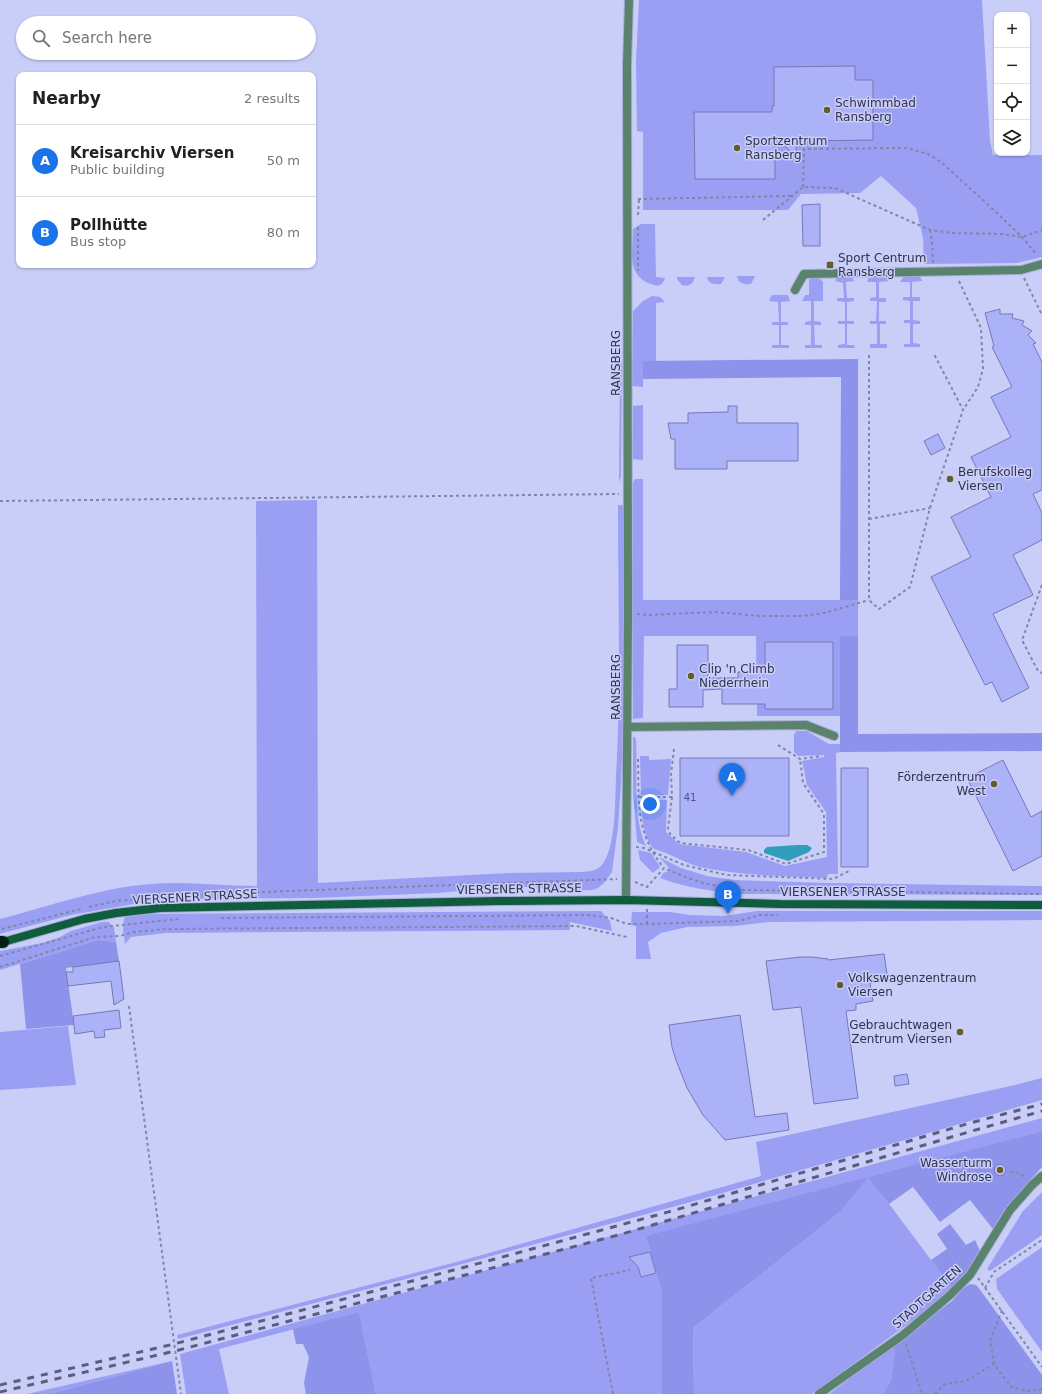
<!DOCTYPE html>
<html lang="en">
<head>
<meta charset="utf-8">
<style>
	:root { --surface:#fff; --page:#f2f2f2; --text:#202124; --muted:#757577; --line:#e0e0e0; --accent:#1a73e8 }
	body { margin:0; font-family:"DejaVu Sans",sans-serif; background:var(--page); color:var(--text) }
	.controls { position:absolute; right:12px; top:12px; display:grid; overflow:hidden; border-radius:8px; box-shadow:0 1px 3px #0004 }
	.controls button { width:36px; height:36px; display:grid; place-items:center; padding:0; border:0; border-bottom:1px solid var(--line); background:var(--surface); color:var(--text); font:20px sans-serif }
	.you { position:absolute; left:650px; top:804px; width:14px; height:14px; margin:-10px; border:3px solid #fff; border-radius:50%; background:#1a73e8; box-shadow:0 0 0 6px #1a73e833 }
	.badge { display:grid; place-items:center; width:26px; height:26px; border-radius:50%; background:var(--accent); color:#fff; font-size:13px; font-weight:700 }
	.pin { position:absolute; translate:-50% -33px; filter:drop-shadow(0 1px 2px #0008) }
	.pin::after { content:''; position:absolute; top:21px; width:14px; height:12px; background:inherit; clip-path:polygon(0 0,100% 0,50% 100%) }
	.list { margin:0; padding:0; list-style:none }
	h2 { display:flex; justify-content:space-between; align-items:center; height:52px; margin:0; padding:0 16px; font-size:17px }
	h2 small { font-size:13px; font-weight:400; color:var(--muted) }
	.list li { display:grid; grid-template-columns:26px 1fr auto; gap:12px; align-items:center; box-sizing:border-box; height:72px; padding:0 16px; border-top:1px solid var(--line) }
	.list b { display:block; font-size:15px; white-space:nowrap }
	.list p { margin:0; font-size:13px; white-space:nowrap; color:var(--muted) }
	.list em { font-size:13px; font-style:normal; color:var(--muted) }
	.icon { flex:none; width:22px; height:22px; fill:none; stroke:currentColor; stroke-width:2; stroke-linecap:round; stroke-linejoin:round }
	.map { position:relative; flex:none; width:1042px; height:1394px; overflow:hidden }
	.search { position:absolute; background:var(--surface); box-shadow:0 1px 3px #0004; left:16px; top:16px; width:300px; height:44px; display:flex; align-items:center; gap:10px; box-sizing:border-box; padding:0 14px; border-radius:22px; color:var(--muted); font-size:15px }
	.panel { position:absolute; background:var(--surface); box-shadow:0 1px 3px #0004; left:16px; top:72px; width:300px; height:196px; border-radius:8px }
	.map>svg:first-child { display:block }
	.green { fill:#9a9ff4 }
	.forest { fill:#8d92eb }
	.water { fill:#309dbb }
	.building { fill:#acb2f7; stroke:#7478b9 }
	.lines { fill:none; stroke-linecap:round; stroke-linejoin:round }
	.street-casing { stroke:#a7acd3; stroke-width:10 }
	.secondary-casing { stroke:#a7acd3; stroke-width:10 }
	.highway-casing { stroke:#a7acd3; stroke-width:14 }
	.path { stroke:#8185a9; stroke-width:2; stroke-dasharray:3 3; stroke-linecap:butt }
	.street { stroke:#59836c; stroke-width:8 }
	.secondary { stroke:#105d3e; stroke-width:8 }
	.highway { stroke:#002212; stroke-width:12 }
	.rail { stroke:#5b5d7d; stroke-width:3; stroke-dasharray:7 7; stroke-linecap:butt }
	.poi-dot { fill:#655d29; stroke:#c9cef8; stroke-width:1.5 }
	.labels { text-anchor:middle; stroke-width:3; stroke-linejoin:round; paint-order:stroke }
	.number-label { font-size:10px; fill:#4f5278 }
	.poi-label { font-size:12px; fill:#30324e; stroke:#c9cef8; text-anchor:start }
	.street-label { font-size:12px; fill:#30324e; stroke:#c9cef8 }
</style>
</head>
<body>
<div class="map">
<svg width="1042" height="1394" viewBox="0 0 1042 1394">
	<rect width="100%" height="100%" fill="#c9cef8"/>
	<path class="green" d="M639,0H982L990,140L993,155H1042V257L1017,263L924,264L923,238L916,208L881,176L860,193L801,194L788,210H643V132L637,131L636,61Z
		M641,224H655L656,277L665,278C663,284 660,287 654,285C625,277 633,252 633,229Z
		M906,275L918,276L921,278L922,281L912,282V297H920V301H913V320L920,321V324H913V343L920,344V347H904V344H910V323H904V320H910V301L903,300V297H910V282H900L903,277Z
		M737,276H755L751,284C744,285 738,283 737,276Z
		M838,276H850L855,281L846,282L847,298H854V301L847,302V321H854V324H847V345H854L855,348H838V345L845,344V324H838V321H845V302L837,301V298H844L843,283L835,281Z
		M869,276H884L889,281L879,282V298H886V302H879V321H886V324H880V344H887V348H870V344H877V324H870V321H876L877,301H870V298L876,297V282H867Z
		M695,277C693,284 689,287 682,285L677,279V277Z
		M707,277H725L721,284C715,285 708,284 707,277Z
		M809,277H818L823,282V301H814V321L821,322V325H814L815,345H822V348H805V345H811V325H805V322L811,321V301H802L805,295H809Z
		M772,295H788L790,301L781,302V322H788V325H781V345H789V348H772V345H779V325H772V322H779L778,302L769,301Z
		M652,296L660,297L665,302L656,303V361H643V387L632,386L633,311L643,301Z
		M620,363H622L621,476L619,483Z
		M643,405V460L633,459V406Z
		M635,479H643V600H858V636H840V716H757L756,636H644L643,718L633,719V483Z
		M317,500L318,883L508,873L583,872C595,871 601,869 606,858C616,837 615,799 616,776C621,686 618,595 618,505H623V734L621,784L618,827L612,872L605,882L598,888L592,890L566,891L533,887H503L438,893L313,898L187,899L145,902L71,915L0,934V919C50,906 99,888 151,884C186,881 222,886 257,886L256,501Z
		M796,731H807L829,744H840V752L836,753L838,874H828L827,878C785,876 742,876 700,867C684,863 670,853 654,849C643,838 642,815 641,800H667L666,832L679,844L746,852L785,866L827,857L826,812L807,785L802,761L824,757V755L798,756L794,752V735Z
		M633,737H635L636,740C638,771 632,818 646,846L637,842L633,794Z
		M640,756H649V760L671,759L668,795H641Z
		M638,850L651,853L659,865L660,867L653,873L640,860Z
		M659,857L681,868L707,876L734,880L827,883L1042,886V895L740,894C713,891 686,888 660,878L663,873L669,871L670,869Z
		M601,911L610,921L612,931L570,922V930L166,933L131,937L125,944L123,930L124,918L130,915L139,914Z
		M757,911H1042V920L769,922L735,926L687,927L661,933L648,942L651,959H636V926L631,925L632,912H670L690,915L724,916Z
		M102,922H109L114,928L116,942L98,940L0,970V951L42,943L58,938L71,931Z
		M68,1026L76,1085L0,1090V1032Z
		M1042,1078V1100L702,1199L440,1270L178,1339L177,1335L464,1260L761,1176L756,1142L1015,1085Z
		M1042,1118V1131L869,1177L952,1288L920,1315L812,1394H694L693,1328L840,1212L646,1236L662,1293V1394H376L359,1312L219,1349L229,1394H186L180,1354Z
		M1042,1192V1235L990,1271L987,1269L1023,1211Z
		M1042,1247V1352L997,1289L996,1279Z
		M892,1346L895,1351L891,1380L883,1394H829Z
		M172,1361L50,1394H27Z"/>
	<path class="forest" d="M858,359V600H840L841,377L643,379V361Z
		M840,636H858V734L1042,733V751L840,752Z
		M98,940L116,942L119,961L66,968L74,1025L26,1029L20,964Z
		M1042,1131V1167L1006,1208L993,1229L970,1200L940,1222L913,1187L889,1204L868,1177L840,1212L693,1328L694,1394H662V1293L646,1236Z
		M950,1224L966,1245L975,1240L980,1251L967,1273L952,1288L931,1260L947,1249L937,1234Z
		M970,1284L976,1285L978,1287L1042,1375V1394H883L891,1380L895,1351L892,1346L952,1301L962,1289Z
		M359,1312L376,1394H306L304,1383L309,1357L303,1344H296L293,1329Z
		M172,1361L177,1394H50Z"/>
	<path class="water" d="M797,845H807L812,848L809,852L788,861L764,853V850L767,847Z"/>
	<path class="building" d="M855,66V80H873V140L805,141V145H796L797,158L775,136V179H695L694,112H772V106H774V67Z
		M820,204V246H803L802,205Z
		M1000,309V314H1013L1012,318L1024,321L1022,325L1032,331L1028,335L1036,343L1033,344L1042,362V490L1033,494L1042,513V540L1013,555L1033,595L993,614L1029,688L1002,702L992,682L985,685L931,577L971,557L951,517L991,497L971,457L1011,437L991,397L1012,387L992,347L994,346L985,313Z
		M728,406H737V423H798V461H727V469H675V439H671L668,423H688V413L728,412Z
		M938,434L945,448L931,455L924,441Z
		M765,642H833V709H765V704H722V689L703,690V707H669V689H677V645H708V678H738V672H765Z
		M680,758H789V836H680Z
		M1003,760L1031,817L1042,811V856L1013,871L967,778Z
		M841,768H868V867H841Z
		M884,954L888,981L870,983L873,1001L856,1004V1010L846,1011L858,1098L814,1104L801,1007L773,1010L766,961L800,957H812L828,959V960Z
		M119,961L124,999L114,1005L111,981L68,986L66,972H73V967Z
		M119,1010L121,1028L104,1030L105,1037L95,1038L94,1031L75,1034L73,1016Z
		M740,1015L755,1117L787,1113L789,1130L725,1140L703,1115L687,1088L676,1060L672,1047L669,1025Z
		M907,1074L909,1084L895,1086L894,1076Z
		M994.5 1170a5.5 5.5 0 1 1 11 0a5.5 5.5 0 1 1-11 0Z
		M650,1252L656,1273L641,1277L638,1267L629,1257Z"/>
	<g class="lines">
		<g class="street-casing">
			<path id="street" d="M795,290L804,274L1021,270L1042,264
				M628,727L806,725L834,736
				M626,900L628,613L627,65L629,0
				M819,1394L903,1335L949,1296L970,1275L1010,1210L1032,1185L1042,1176"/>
		</g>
		<g class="secondary-casing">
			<path id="secondary" d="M0,943L84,919L116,913L160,908L500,901L626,900L780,904L1042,905"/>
		</g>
		<g class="highway-casing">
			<path id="highway" d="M0,942H3"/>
		</g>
		<path class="path" d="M803,187L804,149L907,148L928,154L941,162L996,212L1022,237L1037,255
			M638,199L791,196
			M638,215L639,199
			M763,220L803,187L835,188L930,230L951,233L1003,234L1022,237L1042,230
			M638,227V271
			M930,230L932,242L933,263
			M1024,278L1042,315
			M959,281L981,328L983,369L978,387L963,410
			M869,355V600L879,609L910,587L930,508L963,410L934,354
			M0,501L619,494
			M869,519L930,508
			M1042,585L1022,640L1038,671L1042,673
			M637,614L647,615L715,612L760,616H803L824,613L869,600
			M778,745L800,759L822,756
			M674,749L671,774L672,797L668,828L670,834L680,843L748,850L786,864L824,852V814L803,783L800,759
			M638,759C639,801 635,833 664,868
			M639,797H672
			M636,847L644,848L684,865L727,875L833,879L851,870
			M635,882L647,887L664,868L688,878L706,884L742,890L1042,894
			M89,907L116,901L180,895L617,879
			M647,909V924
			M221,918L588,915L611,918L627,924H647L739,921L760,915H778
			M2,929L81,909
			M0,956L103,927L178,919
			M0,967L95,937L120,936L134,932L166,929L576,926L627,937
			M129,1006L181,1394
			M1010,1172L1020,1173L1026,1179
			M978,1278L1042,1367
			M985,1288L994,1272L1042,1240
			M1002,1310L990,1341L994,1364L1011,1387L1028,1391L1042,1389
			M906,1344L922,1394
			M613,1394L591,1278L630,1270
			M935,1394L945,1384L966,1381L994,1364"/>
		<use href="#street" class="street"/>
		<use href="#secondary" class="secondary"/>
		<use href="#highway" class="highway"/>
		<path class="rail" d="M0,1385L174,1344L484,1262L672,1211L970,1123L1042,1104
			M0,1392L175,1351L622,1234L972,1131L1042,1111"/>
	</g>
	<g class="poi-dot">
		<circle cx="827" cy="110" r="4"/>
		<circle cx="737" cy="148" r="4"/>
		<rect x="826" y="261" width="8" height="8" rx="2"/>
		<circle cx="950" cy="479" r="4"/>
		<circle cx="691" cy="676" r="4"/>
		<circle cx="994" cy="784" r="4"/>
		<circle cx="840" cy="985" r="4"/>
		<circle cx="960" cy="1032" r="4"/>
		<circle cx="1000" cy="1170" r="4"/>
	</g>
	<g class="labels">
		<g class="number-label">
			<text x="690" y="801">41</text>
		</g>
		<g class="poi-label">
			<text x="835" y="107">Schwimmbad<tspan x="835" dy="14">Ransberg</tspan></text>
			<text x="745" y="145">Sportzentrum<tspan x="745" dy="14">Ransberg</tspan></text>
			<text x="838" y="262">Sport Centrum<tspan x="838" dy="14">Ransberg</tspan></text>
			<text x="958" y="476">Berufskolleg<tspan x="958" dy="14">Viersen</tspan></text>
			<text x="699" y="673">Clip 'n Climb<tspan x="699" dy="14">Niederrhein</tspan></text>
			<text x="986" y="781" text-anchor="end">Förderzentrum<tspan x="986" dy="14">West</tspan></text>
			<text x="848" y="982">Volkswagenzentraum<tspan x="848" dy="14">Viersen</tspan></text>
			<text x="952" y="1029" text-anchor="end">Gebrauchtwagen<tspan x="952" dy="14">Zentrum Viersen</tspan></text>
			<text x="992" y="1167" text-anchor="end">Wasserturm<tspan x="992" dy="14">Windrose</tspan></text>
		</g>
		<g class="street-label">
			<text transform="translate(616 363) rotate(-90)" y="4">RANSBERG</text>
			<text transform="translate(616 687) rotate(-90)" y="4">RANSBERG</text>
			<text transform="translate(519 889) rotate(-1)" y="4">VIERSENER STRASSE</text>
			<text x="843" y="896">VIERSENER STRASSE</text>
			<text transform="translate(195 897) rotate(-3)" y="4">VIERSENER STRASSE</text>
			<text transform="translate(927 1297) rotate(-42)" y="4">STADTGARTEN</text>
		</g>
	</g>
</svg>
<div class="controls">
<button>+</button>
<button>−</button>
<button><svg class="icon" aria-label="locate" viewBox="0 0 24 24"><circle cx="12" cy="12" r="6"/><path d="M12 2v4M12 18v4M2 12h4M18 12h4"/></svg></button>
<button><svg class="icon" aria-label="layers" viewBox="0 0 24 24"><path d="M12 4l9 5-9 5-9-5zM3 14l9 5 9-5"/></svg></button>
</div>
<div class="you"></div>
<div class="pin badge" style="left:732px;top:796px">A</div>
<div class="pin badge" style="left:728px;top:914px">B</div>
<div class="search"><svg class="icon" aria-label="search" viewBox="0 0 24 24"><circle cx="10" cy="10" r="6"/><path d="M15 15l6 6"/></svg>Search here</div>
<section class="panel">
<h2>Nearby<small>2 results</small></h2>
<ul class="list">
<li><span class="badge">A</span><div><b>Kreisarchiv Viersen</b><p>Public building</p></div><em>50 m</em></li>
<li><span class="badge">B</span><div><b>Pollhütte</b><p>Bus stop</p></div><em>80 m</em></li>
</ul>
</section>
</div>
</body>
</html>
